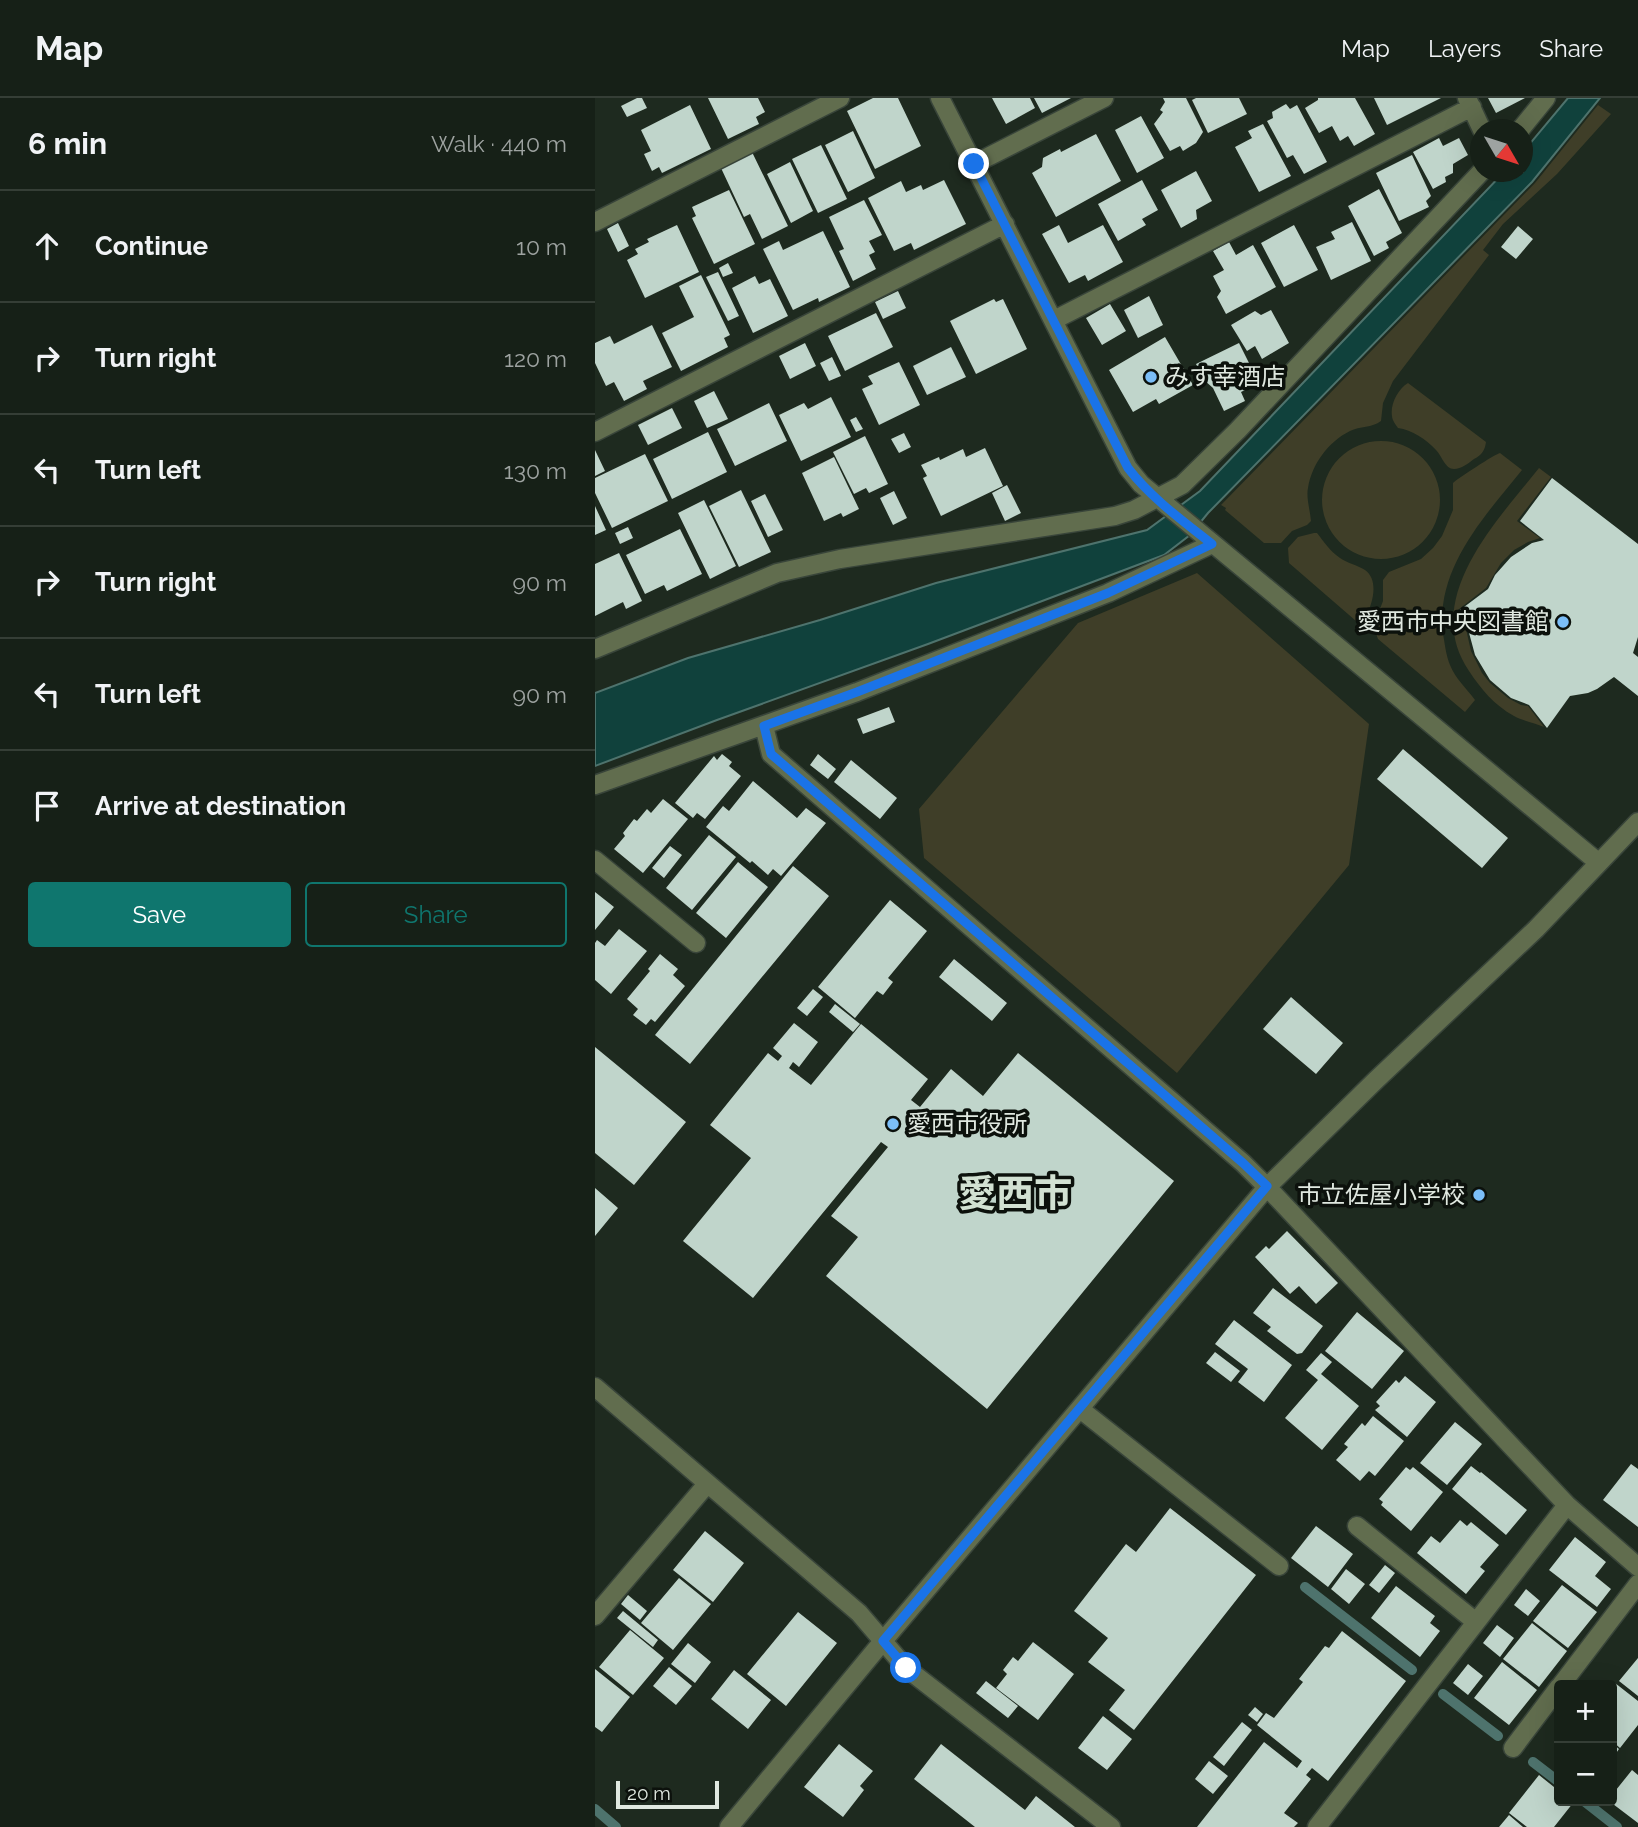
<!DOCTYPE html>
<html lang="en">
<head>
<meta charset="utf-8">
<style>
	:root { --surface:#162017; --page:#232d24; --text:#f1f3f6; --muted:#9ea3a1; --line:#353e36; --accent:#0f766e }
	body { margin:0; font-family:Raleway,"Noto Sans JP",sans-serif; background:var(--page); color:var(--text) }
	.controls { position:absolute; right:21px; bottom:21px; display:grid; overflow:hidden; border-radius:7px; box-shadow:0 7px 28px #0002 }
	.controls button { width:63px; height:63px; display:grid; place-items:center; padding:0; border:0; border-bottom:2px solid var(--line); background:var(--surface); color:var(--text); font:35px sans-serif }
	.compass { position:absolute; left:875px; top:21px; width:63px; height:63px; border-radius:50%; background:var(--surface); box-shadow:0 7px 28px #0002; rotate:129deg }
	.scale { position:absolute; left:21px; bottom:18px; width:103px; box-sizing:border-box; padding-left:7px; border:4px solid #e0e8e0; border-top:0; font-size:19px; line-height:24px; white-space:nowrap; color:#e0e8e0; -webkit-text-stroke:5px #0c110c; paint-order:stroke }
	.stop { position:absolute; width:21px; height:21px; margin:-16px; border:5px solid #1a73e8; border-radius:50%; background:#fff }
	.stop.end { background:#1a73e8; border-color:#fff; box-shadow:0 2px 7px #0008 }
	.list { margin:0; padding:0; list-style:none }
	h2 { display:flex; justify-content:space-between; align-items:center; height:91px; margin:0; padding:0 28px; font-size:30px }
	h2 small { font-size:23px; font-weight:400; color:var(--muted) }
	.list li { display:grid; grid-template-columns:46px 1fr auto; gap:21px; align-items:center; box-sizing:border-box; height:112px; padding:0 28px; border-top:2px solid var(--line) }
	.list b { display:block; font-size:26px; white-space:nowrap }
	.list em { font-size:23px; font-style:normal; color:var(--muted) }
	.actions { display:flex; gap:14px; padding:21px 28px }
	.actions a { flex:1; padding:16px 0; border:2px solid var(--accent); border-radius:7px; text-align:center; font-size:24px; color:var(--accent) }
	.actions .main { background:var(--accent); color:#fff }
	.icon { flex:none; width:38px; height:38px; fill:none; stroke:currentColor; stroke-width:2; stroke-linecap:round; stroke-linejoin:round }
	.map { position:relative; flex:none; width:1043px; height:1729px; overflow:hidden }
	header { display:flex; align-items:center; gap:42px; box-sizing:border-box; height:98px; padding:0 35px; background:var(--surface); border-bottom:2px solid var(--line) }
	header strong { font-size:33px }
	nav { display:flex; gap:38px; margin-inline-start:auto; font-size:24px }
	main { display:flex }
	aside { flex:1; background:var(--surface) }
	.map>svg:first-child { display:block }
	.green { fill:#3f3e28 }
	.water { fill:#10413c; stroke:#4e736d; stroke-width:2 }
	.lines { fill:none; stroke-linecap:round; stroke-linejoin:round }
	.stream { stroke:#4e736d; stroke-width:10 }
	.building { fill:#c0d5cb }
	.minor-casing { stroke:#39453a; stroke-width:21 }
	.minor { stroke:#616d4e; stroke-width:18 }
	.route { stroke:#1a73e8; stroke-width:9 }
	.poi-dot { fill:#7bbef8; stroke:#0c110c; stroke-width:2.5 }
	.labels { text-anchor:middle; stroke-width:7; stroke-linejoin:round; paint-order:stroke }
	.poi-label { font-size:24px; fill:#e0e8e0; stroke:#0c110c; text-anchor:start }
	.town-label { font-size:38px; font-weight:bold; fill:#d2e1d2; stroke:#0c110c }
</style>
</head>
<body>
<header>
<strong>Map</strong>
<nav><a>Map</a><a>Layers</a><a>Share</a></nav>
</header>
<main>
<aside>
<h2>6 min<small>Walk · 440 m</small></h2>
<ul class="list">
<li><svg class="icon" aria-label="ahead" viewBox="0 0 24 24"><path d="M12 20V5M6 11l6-6 6 6"/></svg><div><b>Continue</b></div><em>10 m</em></li>
<li><svg class="icon" aria-label="right" viewBox="0 0 24 24"><path d="M7 20v-9h11M14 6l5 5-5 5"/></svg><div><b>Turn right</b></div><em>120 m</em></li>
<li><svg class="icon" aria-label="left" viewBox="0 0 24 24"><path d="M17 20v-9H6M10 6l-5 5 5 5"/></svg><div><b>Turn left</b></div><em>130 m</em></li>
<li><svg class="icon" aria-label="right" viewBox="0 0 24 24"><path d="M7 20v-9h11M14 6l5 5-5 5"/></svg><div><b>Turn right</b></div><em>90 m</em></li>
<li><svg class="icon" aria-label="left" viewBox="0 0 24 24"><path d="M17 20v-9H6M10 6l-5 5 5 5"/></svg><div><b>Turn left</b></div><em>90 m</em></li>
<li><svg class="icon" aria-label="arrive" viewBox="0 0 24 24"><path d="M6 21V4h12l-3 4 3 4H6"/></svg><div><b>Arrive at destination</b></div></li>
</ul>
<div class="actions"><a class="main">Save</a><a>Share</a></div>
</aside>
<div class="map">
<svg width="1043" height="1729" viewBox="0 0 1043 1729">
	<rect width="100%" height="100%" fill="#1e2a1f"/>
	<path class="green" d="M1003,7L1016,16L962,76L908,126L888,152L894,157L798,283L788,305L786,323C777,330 765,328 755,333C733,344 717,366 713,390C711,399 715,412 716,423L712,427L697,433L686,445H669L630,412L631,410L626,407L940,85Z
		M813,285L891,344C890,352 887,357 879,361C874,365 866,371 859,371C850,371 847,358 841,352C831,341 817,332 803,330C801,327 797,322 797,318C795,306 803,291 813,285Z
		M727 402a59 59 0 1 1 118 0a59 59 0 1 1-118 0Z
		M905,355L927,372C889,419 840,471 848,536C850,547 851,557 855,567C860,580 872,591 880,602L870,614L783,541L779,530L780,524L788,503V482L794,474L826,461L838,450L847,438L858,412V385C862,381 900,356 905,355Z
		M944,370L956,379L922,423L945,440L933,444L919,452L906,465L891,490L859,515L871,531L876,553L887,575L895,585L913,600L926,607L933,608L949,629C940,625 928,623 919,618C899,607 886,591 874,573C825,501 902,423 944,370Z
		M719,435H722C729,444 735,453 745,460C752,465 762,467 770,472C784,482 778,505 771,518L761,523L694,465L693,450L703,439Z
		M602,475L774,626L754,767L582,975L329,760L324,711L483,525Z"/>
	<path class="water" d="M973,0H1005L937,84L613,415L595,437L569,457L333,546L122,622L0,668V595L93,560L225,522L341,485L552,432L605,393L909,74H928V54Z"/>
	<g class="lines">
		<path class="stream" d="M710,1489L817,1572
			M848,1596L903,1638
			M938,1664L964,1684
			M989,1703L1022,1729
			M0,1711L21,1729"/>
	</g>
	<path class="building" d="M42,0H47L52,10L32,19L26,8Z
		M113,0H163L170,14L161,19L164,26L133,41Z
		M278,0H303L326,48L280,71L252,13Z
		M397,0H435L440,10L411,26Z
		M439,0H476L447,15Z
		M568,0H591L608,34L601,45L588,53L585,48L575,53L559,26L568,14L565,12L570,4Z
		M601,0H644L652,16L613,35L597,2Z
		M723,0H760L780,36L759,48L753,38L745,43L737,28L724,35L710,10L723,2Z
		M779,0H846L792,27Z
		M893,0H930L901,15Z
		M691,6L695,11L702,7L732,64L709,76L698,57L692,60L672,23L678,20L677,14Z
		M95,7L116,51L67,75L64,69L57,73L49,56L56,53L46,32Z
		M546,18L569,60L542,75L520,32Z
		M668,26L696,78L664,94L640,49L657,40L653,33Z
		M258,33L280,80L253,94L230,47Z
		M501,36L526,83L461,119L437,75L447,69L448,60L465,51L466,54Z
		M844,40L848,48L864,40L873,57L858,66V75L850,79L851,84L838,91L818,54Z
		M226,47L252,101L223,115L197,61Z
		M157,54L193,128L167,141L155,116L149,119L126,70Z
		M817,57L836,98L831,103L834,109L804,123L781,75Z
		M195,64L218,113L196,125L172,76Z
		M601,73L617,103L601,112L602,121L586,130L566,92Z
		M349,82L371,126L319,152L316,145L299,153L273,100L306,83L311,94L326,87L328,92Z
		M547,82L563,112L547,121L551,127L523,143L503,106Z
		M784,91L807,135L791,144L794,150L779,158L753,108Z
		M134,92L160,146L119,166L97,120L101,118L97,109Z
		M269,102L287,137L274,143L280,154L274,157L281,171L258,183L244,153L249,151L234,119Z
		M757,124L776,163L736,182L721,149L740,141L736,134Z
		M23,125L34,148L23,154L12,131Z
		M82,127L104,174L50,200L32,162L43,156L40,151L54,144L52,141Z
		M464,127L473,145L508,127L528,164L493,183L490,177L474,185L447,136Z
		M699,127L723,172L689,189L666,145Z
		M923,128L938,141L921,161L906,149Z
		M228,133L255,189L224,204L223,200L198,212L168,151L184,143L188,152Z
		M634,144L641,157L658,147L681,189L631,216L622,199L626,193L618,178L629,172L618,153Z
		M133,165L138,175L128,179L124,170Z
		M123,174L144,218L133,223L111,179Z
		M106,177L135,237L129,240L133,249L86,273L67,235L99,219L84,188Z
		M160,178L164,186L175,181L193,218L158,235L137,190Z
		M303,193L311,210L288,221L280,204Z
		M554,198L568,227L543,240L529,212Z
		M399,201L401,204L408,201L432,251L381,276L355,223Z
		M515,206L531,233L507,247L491,220Z
		M676,212L694,245L667,261L660,248L652,253L636,227L660,213L666,217Z
		M281,215L298,249L250,273L233,238Z
		M57,227L77,269L48,283L52,291L29,303L19,284L11,288L0,265V245L15,238L19,246Z
		M570,239L598,287L564,306L561,301L538,314L514,272Z
		M210,245L221,268L195,281L184,258Z
		M644,245L664,285L646,294L650,303L629,313L618,290L609,282L601,266Z
		M356,249L371,279L332,297L318,268Z
		M237,259L246,278L234,283L225,265Z
		M304,264L325,307L284,327L267,291L278,286L273,278Z
		M119,293L133,321L112,330L99,303Z
		M236,299L256,339L206,363L184,317L209,305L213,311Z
		M174,305L192,343L140,368L122,331Z
		M77,310L87,330L53,347L43,327Z
		M261,319L268,331L261,334L255,322Z
		M113,334L132,374L77,401L58,361Z
		M309,335L316,349L304,355L296,341Z
		M270,338L293,386L274,395L271,390L259,396L238,354Z
		M390,350L408,388L346,418L328,380L332,378L326,367L344,359L345,362L368,351L371,359Z
		M0,352L10,373L0,378Z
		M50,356L73,403L17,430L0,395V380Z
		M239,359L264,411L248,419L246,415L229,423L207,375Z
		M957,380L1043,446V539L1038,555L1043,559V598L1019,579L1002,591L993,595L975,598L952,630L934,607L916,600L895,582L880,557L873,531L861,515L893,491L900,477L916,459L937,445L949,442L925,423Z
		M412,387L426,415L410,423L397,395Z
		M146,392L176,454L144,469L114,408Z
		M299,393L312,420L298,427L285,400Z
		M170,396L188,432L173,439L156,403Z
		M109,402L141,468L115,481L83,415Z
		M0,408L11,432L0,437Z
		M33,429L38,440L25,446L20,435Z
		M85,431L107,476L72,493L69,487L50,496L31,457Z
		M24,455L47,503L31,511L28,504L0,518V466Z
		M294,609L300,624L268,636L262,621Z
		M808,651L913,740L887,770L782,681Z
		M127,656L137,664L134,668L146,678L110,721L102,715L98,720L80,705L119,658L122,662Z
		M223,656L241,671L233,681L215,667Z
		M256,662L302,700L285,721L239,684Z
		M158,683L202,720L211,710L231,725L186,778L178,771L173,777L157,763L155,765L111,729L128,708L134,713Z
		M68,701L93,721L48,775L19,751L30,738L28,735L39,721L42,723L52,711L56,715Z
		M114,737L141,759L97,812L71,790Z
		M75,748L87,757L69,780L57,770Z
		M143,764L173,789L131,840L101,815Z
		M198,768L234,798L95,966L60,937Z
		M0,794L19,809L0,832Z
		M295,802L332,833L293,880L298,884L288,897L282,893L260,920L223,889Z
		M24,831L52,853L16,896L0,882V845L2,842L10,848Z
		M65,856L83,871L78,877L90,888L60,924L56,921L51,927L38,917L43,911L32,901L55,873L53,871Z
		M359,861L412,905L397,923L344,879Z
		M218,891L228,899L212,918L202,910Z
		M696,899L748,945L721,976L668,931Z
		M240,906L265,926L258,934L234,914Z
		M199,925L223,944L204,969L198,964L194,970L216,987L266,926L333,981L316,1002L325,1009L356,971L388,998L423,955L579,1083L392,1311L231,1178L263,1139L236,1118L293,1049L286,1044L158,1200L88,1143L156,1060L115,1027L173,955L183,963L187,958L178,950Z
		M0,949L91,1024L39,1087L0,1055Z
		M0,1090L23,1110L0,1138Z
		M692,1133L743,1185L721,1206L704,1188L695,1196L660,1159L671,1148L674,1151Z
		M678,1190L728,1228L707,1255L702,1256L672,1233L676,1229L658,1215Z
		M762,1214L809,1253L777,1291L730,1253Z
		M639,1222L697,1267L669,1304L643,1284L653,1271L620,1246Z
		M620,1254L645,1273L636,1284L611,1265Z
		M726,1255L737,1264L726,1276L764,1308L727,1352L690,1320L723,1282L711,1272Z
		M810,1278L841,1304L812,1339L780,1312L785,1308L781,1304L801,1282L804,1285Z
		M778,1318L809,1343L780,1378L774,1373L765,1383L741,1362L753,1349L749,1346L767,1325L770,1328Z
		M860,1324L887,1346L852,1387L825,1365Z
		M1036,1366L1043,1371V1429L1008,1402Z
		M876,1368L885,1375L886,1374L932,1412L911,1437L857,1391Z
		M811,1369L815,1372L818,1369L848,1394L816,1433L786,1407L788,1404L784,1401Z
		M575,1410L661,1477L539,1632L514,1612L530,1592L493,1564L513,1540L479,1513L531,1446L541,1454Z
		M865,1422L872,1428L876,1424L904,1447L885,1469L890,1473L871,1496L822,1455L836,1438L845,1445Z
		M721,1428L758,1456L733,1489L696,1460Z
		M110,1433L149,1465L118,1504L78,1472Z
		M980,1439L1011,1464L1000,1478L1016,1491L1002,1509L954,1472Z
		M790,1467L800,1475L784,1495L774,1487Z
		M751,1471L770,1486L754,1506L736,1491Z
		M84,1480L116,1506L78,1552L46,1525Z
		M967,1487L1002,1514L973,1550L938,1523Z
		M801,1488L840,1518L835,1525L845,1533L825,1559L776,1520Z
		M931,1491L945,1503L933,1518L919,1507Z
		M33,1497L52,1513L45,1522L26,1506Z
		M28,1513L63,1542L58,1549L22,1520Z
		M203,1514L242,1545L191,1608L152,1576Z
		M937,1525L972,1553L944,1589L908,1561Z
		M902,1527L919,1540L905,1559L888,1545Z
		M35,1532L69,1560L38,1597L4,1569Z
		M747,1533L811,1583L733,1683L717,1670L711,1677L716,1681L689,1715L703,1725L699,1729H602L669,1644L702,1670L707,1663L662,1627L671,1615L679,1620L708,1584L704,1581L730,1548L734,1550Z
		M438,1544L479,1576L443,1622L401,1590L412,1576L408,1572L418,1559L423,1563Z
		M93,1545L116,1564L100,1585L76,1566Z
		M1043,1560V1598L1024,1583Z
		M907,1564L942,1592L914,1627L879,1600Z
		M873,1566L888,1578L873,1597L858,1585Z
		M74,1569L97,1588L81,1607L58,1588Z
		M0,1571L35,1599L7,1634L0,1629Z
		M139,1572L176,1602L153,1631L116,1601Z
		M391,1583L423,1608L413,1620L381,1595Z
		M1020,1585L1043,1603V1627L1025,1650L1017,1643V1590Z
		M660,1609L668,1616L662,1624L653,1617Z
		M508,1618L537,1641L512,1672L483,1650Z
		M647,1624L657,1632L629,1668L618,1659Z
		M1017,1645L1024,1651L1017,1661Z
		M244,1646L278,1673L265,1688L269,1692L248,1719L209,1689Z
		M346,1646L430,1712L441,1698L480,1729H380L319,1681Z
		M614,1663L633,1678L618,1696L600,1681Z
		M1037,1672L1043,1677V1725L1014,1703H1017V1697Z
		M944,1677L964,1693V1703H976L978,1705L959,1729H932L914,1715Z
		M914,1717L928,1729H904Z"/>
	<g class="lines">
		<g class="minor-casing">
			<path id="minor" d="M345,0L533,370L546,386L1004,765
				M872,0L887,32
				M925,32L951,0
				M379,66L509,0
				M0,124L245,0
				M459,222L877,9
				M0,334L410,126
				M0,551L182,475L245,461L520,418L539,412L587,387L643,332L886,74
				M169,628L176,656L648,1065L672,1089L972,1407L1043,1469
				M0,687L262,594L513,495L617,446
				M0,762L101,845
				M0,1289L264,1515L311,1570L516,1729
				M485,1311L684,1468
				M762,1428L881,1524
				M0,1518L112,1386
				M966,1587L1043,1486
				M918,1650L964,1589
				M134,1729L288,1543L672,1089L781,982L941,831L1043,724
				M722,1729L972,1407"/>
		</g>
		<use href="#minor" class="minor"/>
	</g>
	<g class="lines">
		<path class="route" d="M311,1570L288,1543L672,1088L648,1065L176,656L169,628L262,594L513,495L617,446C588,423 556,400 533,370L379,66"/>
	</g>
	<g class="poi-dot">
		<circle cx="556" cy="279" r="7"/>
		<circle cx="968" cy="524" r="7"/>
		<circle cx="298" cy="1026" r="7"/>
		<circle cx="884" cy="1097" r="7"/>
	</g>
	<g class="labels">
		<g class="poi-label">
			<text x="570" y="287">みす幸酒店</text>
			<text x="954" y="532" text-anchor="end">愛西市中央図書館</text>
			<text x="312" y="1034">愛西市役所</text>
			<text x="870" y="1105" text-anchor="end">市立佐屋小学校</text>
		</g>
		<g class="town-label">
			<text x="420" y="1109">愛西市</text>
		</g>
	</g>
</svg>
<div class="controls">
<button>+</button>
<button>−</button>
</div>
<svg class="compass" viewBox="-18 -18 36 36"><path d="M0-13l5 13h-10z" fill="#e53935"/><path d="M0 13l5-13h-10z" fill="#9ea3a1"/></svg>
<div class="scale">20 m</div>
<div class="stop" style="left:311px;top:1570px"></div>
<div class="stop end" style="left:379px;top:66px"></div>
</div>
</main>
</body>
</html>
